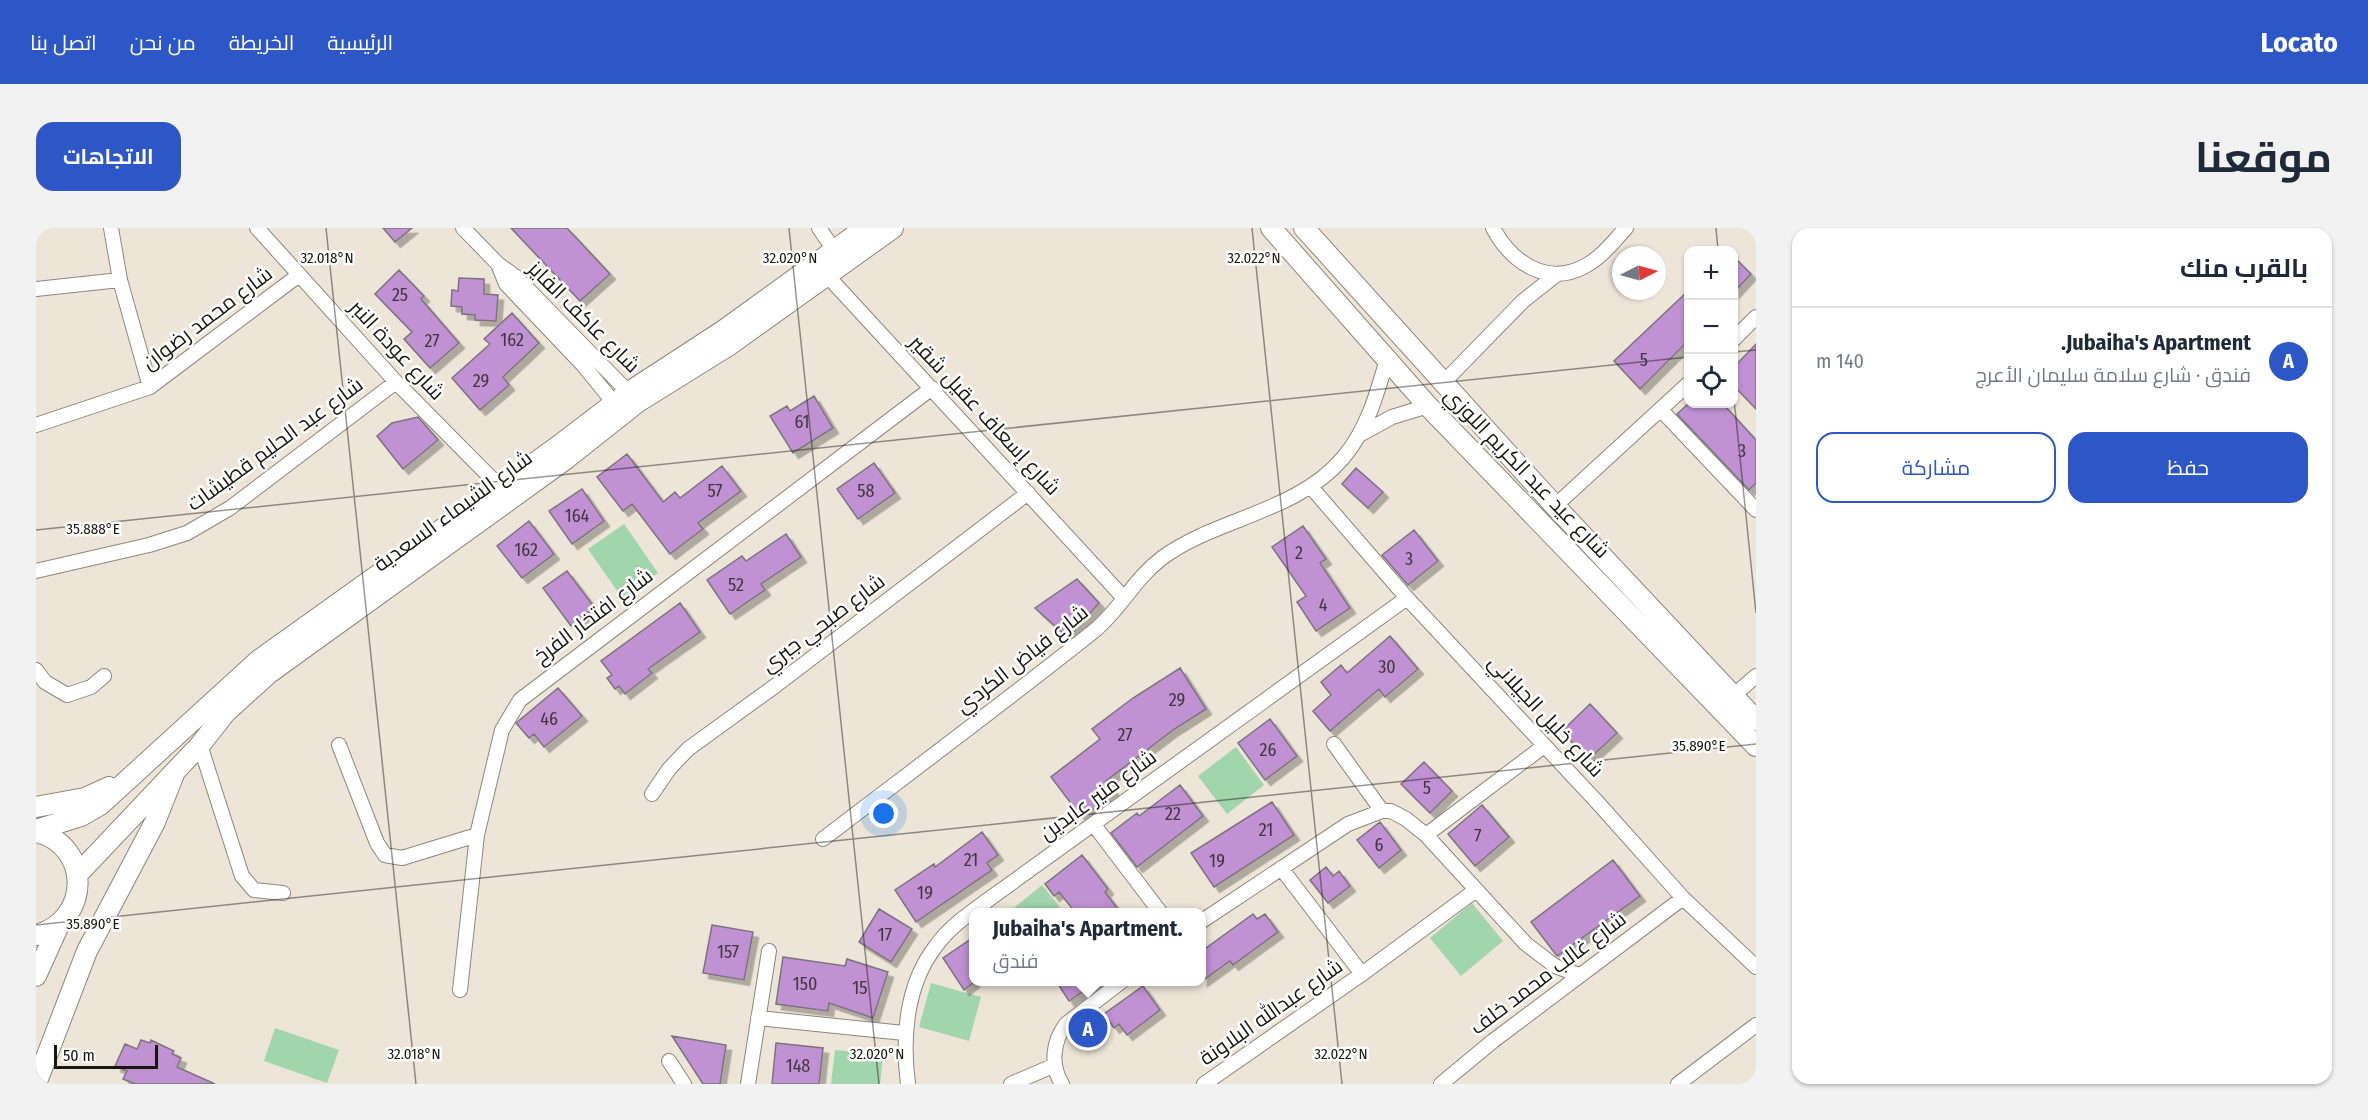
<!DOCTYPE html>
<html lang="ar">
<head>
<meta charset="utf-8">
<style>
	:root { --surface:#fff; --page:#f2f2f3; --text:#1f2937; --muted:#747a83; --line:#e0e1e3; --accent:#2d57c6 }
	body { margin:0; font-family:"Fira Sans Condensed",Cairo,sans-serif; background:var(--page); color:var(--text); direction:rtl }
	.controls { position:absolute; right:18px; top:18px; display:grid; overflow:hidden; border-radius:12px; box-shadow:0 2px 4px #0004 }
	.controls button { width:54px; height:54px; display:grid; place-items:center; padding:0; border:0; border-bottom:2px solid var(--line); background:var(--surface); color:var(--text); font:30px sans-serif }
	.compass { position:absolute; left:1576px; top:18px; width:54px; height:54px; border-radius:50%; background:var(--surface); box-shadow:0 2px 4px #0004; rotate:84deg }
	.scale { position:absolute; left:18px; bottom:15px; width:104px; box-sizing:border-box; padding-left:6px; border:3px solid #181611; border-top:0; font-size:16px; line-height:21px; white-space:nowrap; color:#181611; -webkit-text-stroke:4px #fff; paint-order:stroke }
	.you { position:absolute; left:848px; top:586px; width:21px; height:21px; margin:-15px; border:4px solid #fff; border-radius:50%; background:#1a73e8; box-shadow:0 0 0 9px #1a73e833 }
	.badge { display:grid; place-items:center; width:39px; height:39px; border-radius:50%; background:var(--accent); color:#fff; font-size:20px; font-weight:700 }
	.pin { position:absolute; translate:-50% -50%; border:3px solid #fff; box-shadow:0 2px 6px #0006 }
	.popup { position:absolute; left:933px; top:680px; width:237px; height:78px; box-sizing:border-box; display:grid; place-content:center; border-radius:12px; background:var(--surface); filter:drop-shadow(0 2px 4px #0005); font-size:20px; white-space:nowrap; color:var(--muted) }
	.popup b { font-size:22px; color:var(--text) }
	.popup::after { content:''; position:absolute; left:50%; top:100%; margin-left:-12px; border:12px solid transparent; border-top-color:var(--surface) }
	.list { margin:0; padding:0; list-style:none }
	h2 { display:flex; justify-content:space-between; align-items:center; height:78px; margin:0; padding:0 24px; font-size:26px }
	h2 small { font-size:20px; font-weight:400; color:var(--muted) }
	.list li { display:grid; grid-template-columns:39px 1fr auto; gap:18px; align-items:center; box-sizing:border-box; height:108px; padding:0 24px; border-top:2px solid var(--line) }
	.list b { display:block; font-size:22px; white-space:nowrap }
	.list p { margin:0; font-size:20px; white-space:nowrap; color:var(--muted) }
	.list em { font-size:20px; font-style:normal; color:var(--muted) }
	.actions { display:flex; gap:12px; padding:18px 24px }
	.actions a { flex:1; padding:14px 0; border:2px solid var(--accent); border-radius:18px; text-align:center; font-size:21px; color:var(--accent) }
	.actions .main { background:var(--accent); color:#fff }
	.icon { flex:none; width:33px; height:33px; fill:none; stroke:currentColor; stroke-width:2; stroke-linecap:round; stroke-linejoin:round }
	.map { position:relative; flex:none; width:1720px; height:856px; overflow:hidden; direction:ltr; border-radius:18px }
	header { display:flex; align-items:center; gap:36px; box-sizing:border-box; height:84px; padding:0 30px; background:var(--accent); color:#fff }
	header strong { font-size:28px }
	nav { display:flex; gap:33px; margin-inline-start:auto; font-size:21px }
	.intro { display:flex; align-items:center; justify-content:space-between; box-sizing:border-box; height:144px; padding:0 36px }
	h1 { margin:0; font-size:42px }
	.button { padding:15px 27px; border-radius:18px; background:var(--accent); color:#fff; font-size:21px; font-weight:700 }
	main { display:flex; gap:36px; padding:0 36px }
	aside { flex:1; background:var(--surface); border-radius:18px; box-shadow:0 2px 4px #0004 }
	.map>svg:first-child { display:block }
	.green { fill:#a1d5ab }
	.building { fill:#c091d3; stroke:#7b737f; stroke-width:1.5; filter:url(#shadow) }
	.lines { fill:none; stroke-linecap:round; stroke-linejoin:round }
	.street-casing { stroke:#8e867a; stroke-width:16 }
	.secondary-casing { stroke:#8e867a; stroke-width:22 }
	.street { stroke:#fff; stroke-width:14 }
	.secondary { stroke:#fff; stroke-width:20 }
	.ticks { fill:none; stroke:#181611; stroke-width:1.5; stroke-opacity:0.45 }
	.labels { text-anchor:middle; stroke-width:5; stroke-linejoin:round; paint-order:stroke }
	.number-label { font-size:18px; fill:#423542 }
	.street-label { font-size:21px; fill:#181611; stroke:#fff }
	.ticks-label { font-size:15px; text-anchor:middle; fill:#181611; stroke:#fff; stroke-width:5; stroke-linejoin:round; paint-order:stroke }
</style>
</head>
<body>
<header>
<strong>Locato</strong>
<nav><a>الرئيسية</a><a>الخريطة</a><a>من نحن</a><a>اتصل بنا</a></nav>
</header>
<div class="intro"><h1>موقعنا</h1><a class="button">الاتجاهات</a></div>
<main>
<aside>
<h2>بالقرب منك<small></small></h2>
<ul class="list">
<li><span class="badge">A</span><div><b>Jubaiha's Apartment.</b><p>فندق · شارع سلامة سليمان الأعرج</p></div><em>140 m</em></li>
</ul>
<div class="actions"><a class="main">حفظ</a><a>مشاركة</a></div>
</aside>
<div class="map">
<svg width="1720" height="856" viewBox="0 0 1720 856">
	<defs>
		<filter id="shadow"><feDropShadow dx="5.5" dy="5.5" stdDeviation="0" flood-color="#0004"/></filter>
	</defs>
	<rect width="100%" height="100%" fill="#ede5d7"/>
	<path class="green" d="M588,296L622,345L586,370L552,321Z
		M1200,519L1228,557L1191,586L1162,548Z
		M1006,657L1028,684H973Z
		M1436,675L1467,713L1425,748L1394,710Z
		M895,755L945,769L933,813L883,799Z
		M239,800L303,822L291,855L228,833Z
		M799,822L847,827L844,856H795Z"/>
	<path class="building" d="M347,0H376L359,14Z
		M475,0H531L574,46L544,73Z
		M1698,29L1715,46L1698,64Z
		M363,42L388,68L385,71L423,115L394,140L368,111L376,104L339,66Z
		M423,50L448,51V66L462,67L460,93L439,92V87L426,86V79L415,78L416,62L422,63Z
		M1653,62V112L1604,161L1578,133Z
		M476,85L503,115L467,149L473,157L444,182L416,150L454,116L448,111Z
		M1720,116V181L1698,158V139Z
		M778,168L797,200L757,225L734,188L751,178L754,183Z
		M1652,176H1687L1720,212V255L1713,262L1641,186Z
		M382,189L402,212L367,241L341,208L356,195Z
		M591,226L627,274L639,264L644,270L686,238L705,263L662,295L667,301L634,326L596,276L587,283L561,249Z
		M838,235L859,265L822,291L801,261Z
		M1320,240L1347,264L1332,280L1306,256Z
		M546,261L568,293L536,316L513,283Z
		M493,293L518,326L486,350L461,318Z
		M1267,298L1290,331L1284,335L1314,380L1280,403L1261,374L1270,368L1236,319Z
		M1378,302L1402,333L1372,357L1346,327Z
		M750,306L765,329L725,356L729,362L694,386L671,352L706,328L710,333Z
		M531,343L559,380L535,398L507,360Z
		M1041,351L1063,375L1032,410L999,380Z
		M644,375L664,404L612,441L616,445L589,466L583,458L579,461L571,450L576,447L565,433Z
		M1354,408L1382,441L1349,469L1343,461L1294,503L1277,483L1295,467L1285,454L1305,437L1311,445Z
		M1144,440L1170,481L1137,502L1070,553L1079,564L1046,590L1015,549L1064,511L1056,501L1097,470Z
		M522,460L546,488L508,519L498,506L493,510L480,495Z
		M1554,476L1581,505L1552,532L1526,503Z
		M1234,491L1261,528L1229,552L1202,515Z
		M1388,534L1416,563L1394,585L1365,556Z
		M1144,557L1167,588L1101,639L1075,605L1101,585L1103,588Z
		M1236,574L1258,607L1178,659L1155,625Z
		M1446,577L1473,609L1439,638L1412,606Z
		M1344,594L1365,622L1343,640L1321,612Z
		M946,604L962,627L951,635L956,642L880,694L859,662L898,636L899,639Z
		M1046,627L1072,661L1069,664L1084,684H1039L1023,664L1018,668L1009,656Z
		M1577,632L1604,668L1521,728L1495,694Z
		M1290,639L1297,648L1303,643L1314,658L1292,675L1274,652Z
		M843,681L876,701L855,734L823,714Z
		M1217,686L1221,691L1229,686L1242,704L1197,737L1194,733L1166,753V723Z
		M676,697L717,704L708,752L667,745Z
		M938,709V754L928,762L907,730Z
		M747,729L809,738L811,731L852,744L837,790L793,775L792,783L740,776Z
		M1020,753H1062L1033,773Z
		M1107,758L1124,782L1091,807L1083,796L1078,800L1068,786Z
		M636,808L690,817L684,856H667Z
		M105,812L114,815L115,812L138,823L136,826L145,830L141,839L179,856H99L87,851L91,843L79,838L89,816L101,821Z
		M740,815L787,820L783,856H736Z"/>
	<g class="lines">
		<g class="street-casing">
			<path id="street" d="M75,0L84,52L114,159
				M221,0L360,154L469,264
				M427,0L462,36L480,49L598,170
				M783,0L798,22
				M1457,0C1475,34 1511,59 1549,38C1566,29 1577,14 1590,0
				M462,36L470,56L547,137L583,181
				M786,42L1087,369
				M0,61L84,52
				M1698,111L1720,89
				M1407,155L1487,73L1520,47
				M1626,183L1720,282
				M0,197L114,159L263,47
				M1325,206L1356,189L1392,178
				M1275,259L1371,370L1562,575L1647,670L1720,739
				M1519,278L1652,156
				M0,343L113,317L151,305L194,280L360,154
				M0,442L9,454L31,467L55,459L68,448
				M1697,468L1720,448
				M1298,516L1346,583
				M164,517L206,648L218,662L247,665
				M303,517L341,615L349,627L366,630L441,607
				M616,566L633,541L652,521L739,458L992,265
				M1058,597L1124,684
				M1390,607L1508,518
				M787,611C877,542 969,474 1058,403C1084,382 1098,351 1126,330C1182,289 1260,285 1307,230C1331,202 1341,166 1351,131
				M1245,640L1326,746
				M1166,693L1312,596L1346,583H1355L1370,591L1390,607L1490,716L1519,738L1543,747
				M424,762L441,607L466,502L484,472L896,160
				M722,790L868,805
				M633,833L648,856
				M712,856L733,723
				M872,856C866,810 870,756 900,718C914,698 937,683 956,669L1371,370
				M975,856L1019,837
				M1026,856C1014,837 1017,813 1030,796L1085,754
				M1168,856L1326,746L1440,662
				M1405,856L1457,813L1647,670
				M1642,856L1720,797"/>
		</g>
		<g class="secondary-casing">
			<path id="secondary" d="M1235,0L1392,178L1720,518
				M1268,0L1519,278L1720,492
				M0,579L49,570L73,559
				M0,602L45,588L64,577L223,432L521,219L593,164L688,102L829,0
				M0,604C56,617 55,693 0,707
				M42,646L164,517L190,484L232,446L530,231L602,174L692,118L857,0
				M0,748L23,697
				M0,856L51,723L119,594L138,546"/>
		</g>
		<use href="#street" class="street"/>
		<use href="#secondary" class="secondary"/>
	</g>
	<path class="ticks" d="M290,0L380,856M753,0L843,856M1216,0L1306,856M1680,0L1682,22M1698,124L1720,122M1698,171L1720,385M0,302L1652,129M0,697L1720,516"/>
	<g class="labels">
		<g class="number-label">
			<text x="364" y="73">25</text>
			<text x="476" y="118">162</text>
			<text x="396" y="119">27</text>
			<text x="1608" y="138">5</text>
			<text x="445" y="159">29</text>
			<text x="766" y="200">61</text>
			<text x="1706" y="229">3</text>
			<text x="679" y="269">57</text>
			<text x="830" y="269">58</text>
			<text x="541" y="294">164</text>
			<text x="490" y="328">162</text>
			<text x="1263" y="331">2</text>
			<text x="1373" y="337">3</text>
			<text x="700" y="363">52</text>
			<text x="1287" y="383">4</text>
			<text x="1351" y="445">30</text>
			<text x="1141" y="478">29</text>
			<text x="513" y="497">46</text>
			<text x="1089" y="513">27</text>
			<text x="1232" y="528">26</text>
			<text x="1391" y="566">5</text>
			<text x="1137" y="592">22</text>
			<text x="1230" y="608">21</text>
			<text x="1442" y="614">7</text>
			<text x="1343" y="623">6</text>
			<text x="935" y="638">21</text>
			<text x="1181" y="639">19</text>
			<text x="889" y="671">19</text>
			<text x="849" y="713">17</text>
			<text x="692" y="730">157</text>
			<text x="769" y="762">150</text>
			<text x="824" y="766">15</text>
			<text x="762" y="844">148</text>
		</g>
		<g class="street-label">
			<text transform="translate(548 89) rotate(45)" y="7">شارع عاكف الفايز</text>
			<text transform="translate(171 90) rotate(-37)" y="7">شارع محمد رضوان</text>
			<text transform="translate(361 122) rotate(47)" y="7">شارع عودة النبر</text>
			<text transform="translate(949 187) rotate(47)" y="7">شارع إسعاف عقيل شقير</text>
			<text transform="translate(239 216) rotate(-36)" y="7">شارع عبد الحليم قطيشات</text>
			<text transform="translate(1491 245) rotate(46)" y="7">شارع عيد عبد الكريم اللوزي</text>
			<text transform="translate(417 283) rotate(-36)" y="7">شارع الشيماء السعدية</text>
			<text transform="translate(557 388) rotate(-37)" y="7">شارع افتخار الفرخ</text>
			<text transform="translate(787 395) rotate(-37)" y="7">شارع صبحي جبري</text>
			<text transform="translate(986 431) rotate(-38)" y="7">شارع فياض الكردي</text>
			<text transform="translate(1510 488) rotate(47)" y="7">شارع خليل الجيلاني</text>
			<text transform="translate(1062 567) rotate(-36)" y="7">شارع منير عابدين</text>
			<text transform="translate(1512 745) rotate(-37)" y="7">شارع غالب محمد خلف</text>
			<text transform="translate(1235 784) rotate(-35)" y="7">شارع عبدالله البلاونة</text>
		</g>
	</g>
	<g class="ticks-label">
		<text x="291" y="35">32.018°N</text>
		<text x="754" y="35">32.020°N</text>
		<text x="1218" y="35">32.022°N</text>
		<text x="57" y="306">35.888°E</text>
		<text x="1663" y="523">35.890°E</text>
		<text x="57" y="701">35.890°E</text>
		<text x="378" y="831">32.018°N</text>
		<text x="841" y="831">32.020°N</text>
		<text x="1305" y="831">32.022°N</text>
	</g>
</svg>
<div class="controls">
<button>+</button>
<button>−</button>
<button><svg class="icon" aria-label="locate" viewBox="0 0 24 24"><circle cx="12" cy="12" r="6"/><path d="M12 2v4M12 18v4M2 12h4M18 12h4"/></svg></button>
</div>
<svg class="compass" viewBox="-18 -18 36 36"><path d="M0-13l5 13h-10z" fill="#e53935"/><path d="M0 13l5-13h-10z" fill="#747a83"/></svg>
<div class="scale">50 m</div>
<div class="you"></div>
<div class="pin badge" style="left:1052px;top:800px">A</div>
<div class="popup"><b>Jubaiha's Apartment.</b>فندق</div>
</div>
</main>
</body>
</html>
